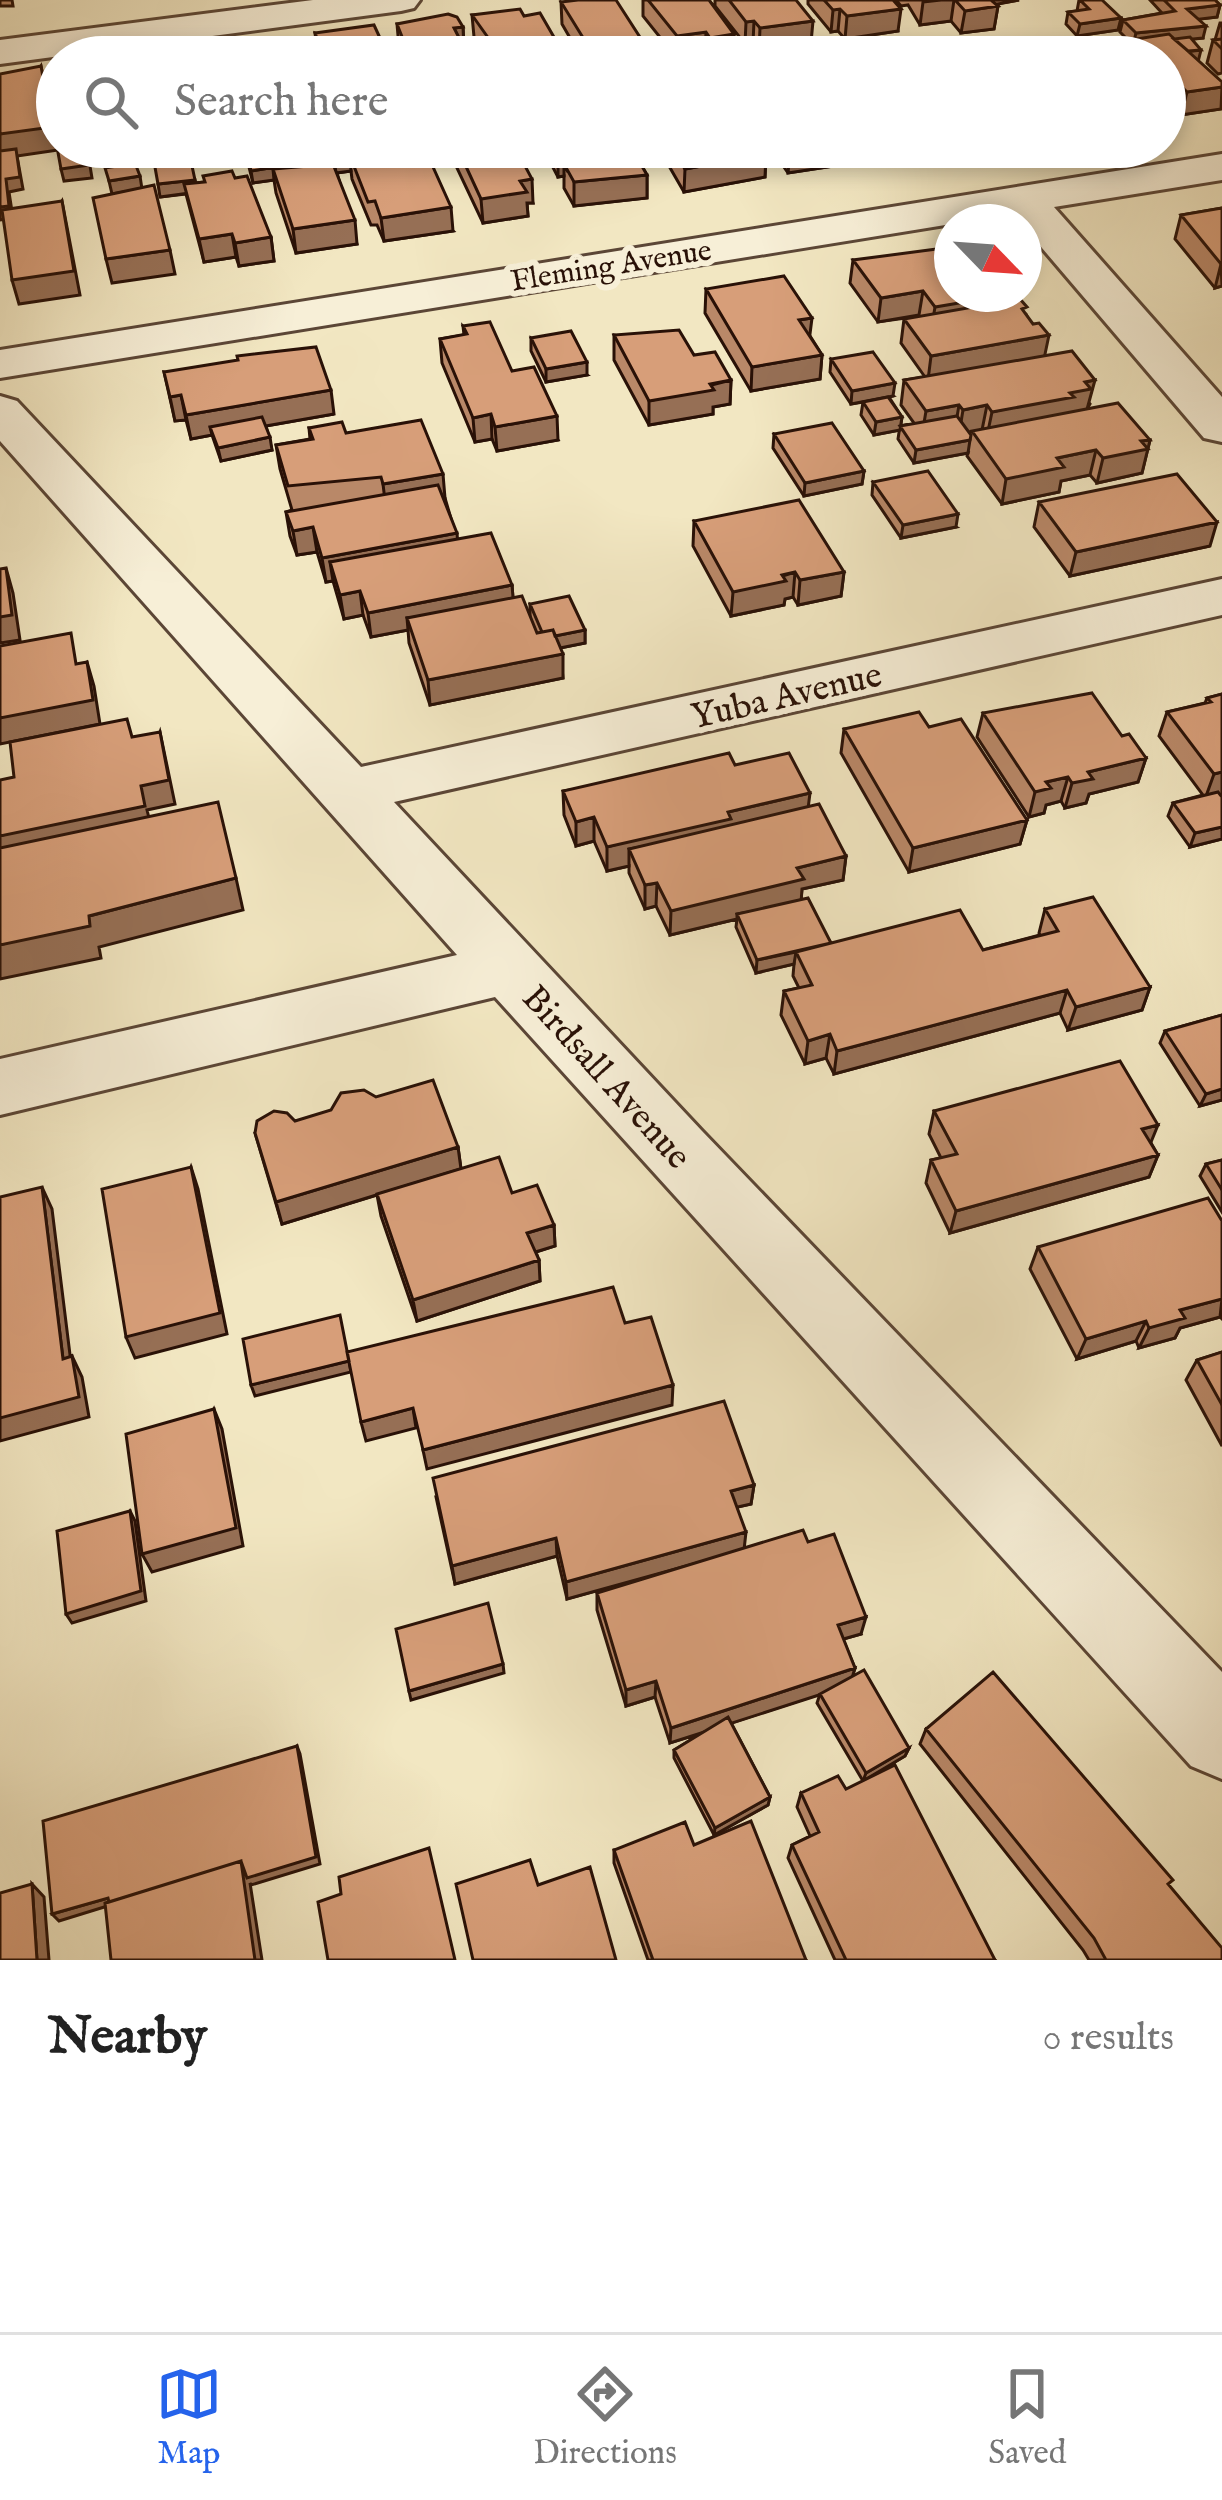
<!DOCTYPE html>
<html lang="en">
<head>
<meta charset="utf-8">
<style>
	:root { --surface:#fff; --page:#f2f2f2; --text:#222; --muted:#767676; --line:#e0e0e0; --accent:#2563eb }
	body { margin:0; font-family:"IM FELL English",serif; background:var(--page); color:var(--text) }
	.compass { position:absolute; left:934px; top:204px; width:108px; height:108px; border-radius:50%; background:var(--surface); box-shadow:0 6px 18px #0003; rotate:115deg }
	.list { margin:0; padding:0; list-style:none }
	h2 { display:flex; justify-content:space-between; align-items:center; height:156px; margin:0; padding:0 48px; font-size:51px }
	h2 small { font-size:39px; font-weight:400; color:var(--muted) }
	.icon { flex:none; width:66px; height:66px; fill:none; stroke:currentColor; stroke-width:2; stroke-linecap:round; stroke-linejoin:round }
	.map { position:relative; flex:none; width:1222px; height:1960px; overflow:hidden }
	.search { position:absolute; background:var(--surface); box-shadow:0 6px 18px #0003; left:36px; right:36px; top:36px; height:132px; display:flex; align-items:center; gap:30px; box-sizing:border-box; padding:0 42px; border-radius:66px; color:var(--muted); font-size:45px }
	.sheet { height:372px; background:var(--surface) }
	nav { display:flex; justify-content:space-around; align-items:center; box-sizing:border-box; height:168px; border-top:3px solid var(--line); background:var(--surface); font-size:33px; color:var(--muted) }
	nav a { display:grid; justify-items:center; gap:6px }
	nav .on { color:var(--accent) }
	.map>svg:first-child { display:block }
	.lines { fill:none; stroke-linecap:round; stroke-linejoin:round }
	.street-casing { stroke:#5b4636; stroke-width:6 }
	.street { fill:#f7efd7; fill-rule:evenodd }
	.wall { fill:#b98868; stroke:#291107; stroke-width:3 }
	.shaded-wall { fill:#966f55; stroke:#291107; stroke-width:3 }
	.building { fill:#d79e79; stroke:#291107; stroke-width:3 }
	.labels { text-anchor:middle; stroke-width:12; stroke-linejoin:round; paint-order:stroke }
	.far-street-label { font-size:30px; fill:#291107; stroke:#f7efd7 }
	.street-label { font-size:36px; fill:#291107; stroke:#f7efd7 }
</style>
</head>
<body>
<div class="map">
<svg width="1222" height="1960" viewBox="0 0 1222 1960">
	<rect width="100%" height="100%" fill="#f2e7c2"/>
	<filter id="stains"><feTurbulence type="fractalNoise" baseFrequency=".00167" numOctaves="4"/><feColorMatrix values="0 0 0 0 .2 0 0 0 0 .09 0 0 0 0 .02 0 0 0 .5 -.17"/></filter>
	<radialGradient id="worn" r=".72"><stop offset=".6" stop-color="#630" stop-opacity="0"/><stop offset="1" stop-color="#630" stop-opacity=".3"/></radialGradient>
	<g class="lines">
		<g class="street-casing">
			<path id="street" d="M313,0H420L414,8L401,11L0,64V40Z
				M1222,154V180L1054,207L1222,397V442L1204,438L1013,214L0,378V350Z
				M0,396L17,401L361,767L1222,579V615L394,802L702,1131L1222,1672V1779L1191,1766L495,997L0,1115V1059L457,955L0,441Z"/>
		</g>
		<use href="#street" class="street"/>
	</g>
	<path class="wall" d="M0,0H12L13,6H0Z
		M643,0H709L734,34L733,57H707L705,54L670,57L675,56L643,16Z
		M715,0H796L811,43L766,49L772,57H734V49L755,46L753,43L745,44L715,6Z
		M808,0H893L898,31L845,39L838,31L831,32L808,4Z
		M896,0H1019L996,4L998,6L994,29L961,33L951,21L920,25L908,5L901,6Z
		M1079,0L1121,18L1118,30L1077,36L1066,24L1068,12L1077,11Z
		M1150,0H1215L1220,5L1217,17L1199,19L1203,38L1192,39L1198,61L1221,109L1181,115L1175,109L1165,57H1119L1123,41L1128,40L1120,32L1123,20L1162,13Z
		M561,2L645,45V57H581L562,24Z
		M472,15L524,16L562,51L563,57H487L474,37Z
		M1220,23H1222V73L1218,74L1207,63L1213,40H1215Z
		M397,24L463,27L464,46L469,57H403L399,47Z
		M315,33L382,55V57H318Z
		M244,147H282L289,168L332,164L325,147H361L364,154L453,231L384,241L377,225H371L352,179L351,171L337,173L357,244L296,253L276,193L274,180L253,183Z
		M455,147H515L533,203H527L528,216L483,223L456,166Z
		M519,147H631L647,175V198L574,206L564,188V176L558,177L549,160V155L524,158Z
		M658,147H762L766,154L765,177L684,192Z
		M770,147H856L854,163L788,173Z
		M872,147H945L883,159Z
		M235,178L271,237L274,261L239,266L236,257L204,262L186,194L160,197L196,183Z
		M1222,208V286L1215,288L1175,239L1181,215Z
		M853,260L997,302L976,307L1026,314L1045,356L1090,404L1087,409L1150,440L1142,473L1097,483L1090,475L1061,481L1059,492L1002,504L967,456L968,453L914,463L898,439L900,426L914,423L901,405L904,380L925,377L901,343L904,319L920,316L878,322L850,283Z
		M706,289L810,336L822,355L820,379L751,391L705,313Z
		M463,326L512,371L558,440L497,451L492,439L475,442L442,363L440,339L464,335Z
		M614,335L694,355L731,380L730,404L713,407V414L649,425L614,360Z
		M531,338L587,375L546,382L531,351Z
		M831,359L893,396L889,397L902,417L900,430L874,435L861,415L863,402L851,404L830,372Z
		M164,372L334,414L266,426L272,450L221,461L212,435L191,439L186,420L175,421Z
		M309,428L346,433L445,498L457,539L512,585L513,598L530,617V604L585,630V643L560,648L563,678L430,705L409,643L408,630L371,637L363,615L344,619L333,581L326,582L317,552L297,555L290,536L286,512L292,510L280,469L276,445L310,439Z
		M774,434L864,471L862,484L804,496L773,448Z
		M873,482L956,527L901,538L872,495Z
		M1039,502L1210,546L1070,576L1034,527Z
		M694,521L844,572L841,596L798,605L793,597L785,599L784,605L731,616L693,546Z
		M1222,694V839L1190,847L1168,816L1173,803L1203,795L1159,736L1167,712L1205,703L1207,698Z
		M983,713L1122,736L1146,758L1138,782L1089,794L1086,803L1065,808L1061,801L1046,805L1044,813L1029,817L977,737Z
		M929,727L1027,820L1020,844L909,872L841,753L844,729Z
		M735,765L808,807L846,856L843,880L802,889L801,899L831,943L983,950L1040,935L1039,933L1045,909L1150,987L1142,1010L1068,1030L1060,1013L834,1074L826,1058L805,1064L781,1015L784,991L799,988L793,976L794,964L756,973L736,927L737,919L670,935L656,906L645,909L629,873V866L607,871L594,841L576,846L564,815L563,791Z
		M1222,1015V1100L1200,1106L1160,1043L1165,1031Z
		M934,1111L1151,1143L1158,1155L1149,1177L950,1233L926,1183L931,1160L941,1158L929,1134Z
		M295,1121L458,1147L461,1169L512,1193L554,1225L555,1246L536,1252L539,1260L540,1281L417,1321L381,1216L377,1195L282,1224L255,1133Z
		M1222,1160V1212L1200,1176L1206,1164Z
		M1222,1221V1319L1220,1317L1180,1328L1175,1338L1139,1348L1136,1341L1077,1359L1030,1269L1038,1247Z
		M1222,1352V1446L1186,1380L1197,1360Z
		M754,1485L751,1504L737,1507L744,1548L808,1542L861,1634L843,1639L855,1668L852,1677L909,1748L905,1756L863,1781L817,1703L820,1694L731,1723L770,1797L768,1805L714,1835L674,1758V1750L702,1733L670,1743L655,1697L626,1706L597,1610V1593L674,1569L567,1599L557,1556L455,1584L436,1497Z
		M926,1729L1168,1885L1222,1960H1089L1083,1950L920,1744Z
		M801,1793L995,1960H835L788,1858L792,1845L810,1836L797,1807Z
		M694,1845L806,1960H648L614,1863V1850Z"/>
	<path class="shaded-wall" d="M941,0H954L951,21L920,25L923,2Z
		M993,0H1019L993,5Z
		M1220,5L1217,17L1185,21L1187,9Z
		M998,6L994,29L961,33L965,11Z
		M840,9L838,31L831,32L833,10Z
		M901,9L898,31L845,39L847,16Z
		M1121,18L1118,30L1077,36L1080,24Z
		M754,21L753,43L745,44L746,22Z
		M813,21L811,43L759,50L760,28Z
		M1206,26L1203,38L1133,45L1136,33Z
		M463,27L464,50L454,28Z
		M706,32L705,54L677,57V36Z
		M734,34L733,57H709L710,38Z
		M1201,50L1198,62L1185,52Z
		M562,51L563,57H534Z
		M41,66L58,150L17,156L23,189L9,192L13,218L0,220V134Z
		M1181,86L1175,109L1165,110V88Z
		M1222,87L1221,109L1181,115L1187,92Z
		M80,147H110V151L88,154L92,178L64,181L61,169Z
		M524,147H549V155L524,158Z
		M807,147H856L854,163L788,173L790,150Z
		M884,147H945L883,159Z
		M568,152V172L564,164V176L558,177V154Z
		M766,154L765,177L684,192L685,169Z
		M350,158L351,171L336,173L334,160Z
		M288,165L290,178L273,169L274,180L253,183L251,171Z
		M647,175V198L574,206V182Z
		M140,176L142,189L112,194L109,181Z
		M532,179L533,203H527L528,216L483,223L481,199L520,181Z
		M195,180L197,192L160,197L158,184Z
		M62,201L80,295L19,304L12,280Z
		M451,207L453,231L384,241L381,218Z
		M355,220L357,244L296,253L293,229Z
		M232,234L236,257L204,262L199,239Z
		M271,237L274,261L239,266L235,243Z
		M170,250L175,274L112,283L106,259Z
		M1221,264L1222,286L1215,288Z
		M923,291L919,315L878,322L881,298Z
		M964,294H998L997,302L976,305L973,324L931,331L935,307Z
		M812,318L809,342L799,320Z
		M1049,335L1044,359L928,380L931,356Z
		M822,355L820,379L751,391L752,367Z
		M587,362V375L546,382V369Z
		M731,380L730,404L713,407V414L649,425V401Z
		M1095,380L1086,413L987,436L992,412L1070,393L1085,382Z
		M895,383L893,396L851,404L852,391Z
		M331,390L334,414L214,435L210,427L212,435L191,439L186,415Z
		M181,395L186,420L175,421L170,397Z
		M959,405L955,429L922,435L926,411Z
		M987,405L982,430L959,434L963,410Z
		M491,414L492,439L475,442L473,418Z
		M557,416L558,440L497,451L495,427Z
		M902,417L900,430L874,435L876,422Z
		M270,437L272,450L221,461L218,448Z
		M970,440L968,453L914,463L916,450Z
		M1150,440L1142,473L1097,483L1103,458L1141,441Z
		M1096,450L1090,475L1061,481L1059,492L1002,504L1006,479L1057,458Z
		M864,471L862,484L804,496L805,483Z
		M443,474L445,498L386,509L383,484Z
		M958,514L956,527L901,538L903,525Z
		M1217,522L1210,546L1070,576L1076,552Z
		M313,527L317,552L297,555L293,531Z
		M457,533L459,558L330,562L333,581L326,582L322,558Z
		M6,568L13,593L20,640L0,643V617Z
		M795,572L793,597L785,599L784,605L731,616L733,592Z
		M844,572L841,596L798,605L800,580Z
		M512,585L514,610L407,618L408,630L371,637L368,613Z
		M360,591L363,615L344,619L340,595Z
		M585,630V643L545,651L544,638Z
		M563,654V678L430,705L428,680Z
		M87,662L94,686L100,724L0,744V718Z
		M160,732L175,804L147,810L152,830L0,862V836L141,786Z
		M1146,758L1138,782L1089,794L1086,803L1065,808L1072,783L1088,772Z
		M1222,772V794L1205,799L1214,774Z
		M1068,777L1061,801L1046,805L1044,813L1029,817L1035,792L1046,782Z
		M810,793L807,817L629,849V866L607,871V847L728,812Z
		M594,817V841L576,846V822Z
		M1027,820L1020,844L909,872L913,848Z
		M1222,827V839L1190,847L1195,833Z
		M846,856L843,880L802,889L801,903L737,914V919L670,935L671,911L797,868Z
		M236,878L243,910L99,947L101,958L0,979V945L89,916Z
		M657,883L656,906L645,909V885Z
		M796,952L794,964L756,973L757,960Z
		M1150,987L1142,1010L1068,1030L1076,1007Z
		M1067,990L1060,1013L834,1074L837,1051Z
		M830,1034L826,1058L805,1064L808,1041Z
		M1222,1089V1100L1200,1106L1206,1094Z
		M1158,1125L1149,1147L1142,1129Z
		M458,1147L461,1169L282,1224L276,1202Z
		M1158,1155L1149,1177L950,1233L956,1211Z
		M191,1167L198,1189L227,1334L135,1358L126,1337Z
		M42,1187L52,1209L73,1379L63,1359Z
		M554,1225L555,1246L529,1254L527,1233Z
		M539,1260L540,1281L417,1321L413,1300Z
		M1222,1299L1220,1317L1180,1328L1175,1338L1139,1348L1149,1328L1180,1310Z
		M1146,1321L1136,1341L1077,1359L1086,1339Z
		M72,1356L82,1377L89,1417L0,1441V1418Z
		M349,1361L351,1372L255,1396L251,1385Z
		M673,1385L672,1405L427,1469L423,1450Z
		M413,1408L416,1428L366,1441L361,1422Z
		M214,1409L222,1429L243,1546L152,1572L142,1554Z
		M754,1485L751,1504L729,1509L731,1491Z
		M130,1511L135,1521L146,1601L72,1623L66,1614Z
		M746,1532L744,1550L567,1599L566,1582Z
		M556,1538L557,1556L455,1584L452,1566Z
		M866,1617L861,1634L833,1642L838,1625Z
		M503,1664L504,1673L411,1700L409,1691Z
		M855,1668L850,1685L670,1743L671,1728Z
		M656,1681L655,1697L626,1706V1690Z
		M297,1746L300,1754L320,1864L251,1885L250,1883L262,1960H255L116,1915Z
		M909,1748L905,1756L863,1781L866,1773Z
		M770,1797L768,1805L714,1835L715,1828Z
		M32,1884L44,1897L49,1960H37Z
		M108,1898L114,1904L59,1921L52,1914Z"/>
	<path class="building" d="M578,0H616L645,45L590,49L561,2Z
		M648,0H709L734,34L710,38L706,32L677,36Z
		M729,0H796L813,21L760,28L754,21L746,22Z
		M824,0H893L901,9L847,16L840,9L833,10Z
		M955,0H991L998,6L965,11Z
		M1080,0H1102L1121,18L1080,24L1068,12L1089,9Z
		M1164,0H1215L1220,5L1187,9L1206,26L1136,33L1123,20L1175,11Z
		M520,9L524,16L540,13L562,51L534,57H492L487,47L494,46L472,15Z
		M448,14L457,17L463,27L454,28L469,57H410L397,24Z
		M374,25L380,38L375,39L382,57H324L315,33Z
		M1169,34L1222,82V87L1187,92L1181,86L1165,88V57H1127L1125,55L1135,53L1123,41Z
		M1190,37L1201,50L1188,51L1174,39Z
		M1222,39V49L1213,40Z
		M275,42L278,51L292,49L296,57H238L235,47Z
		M763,45L772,57H740L734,49Z
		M927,48L934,57H888L885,54Z
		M206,49L208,57L151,56Z
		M989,53L993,57H961Z
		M41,66L52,127L0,134V74Z
		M57,147H86L89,165L61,169Z
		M246,147H282L288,165L251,171Z
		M329,147H361L364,154L334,160Z
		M416,147H424L451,207L381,218L375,201L368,202L350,156Z
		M457,147H515L532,179L520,181L527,192L481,199Z
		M554,147H631L647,175L574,182L564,164L573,163L568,152L558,154Z
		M671,147H762L766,154L685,169Z
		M16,149L20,177L6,179L9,206L0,207V151Z
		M189,152L195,180L158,184L153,156Z
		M135,163L140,176L109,181L105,168Z
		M333,164L355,220L293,229L273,169Z
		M232,171L235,178L247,176L271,237L235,243L232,234L199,239L184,184L205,182L203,176Z
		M154,185L170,250L106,259L93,198Z
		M62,201L74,271L12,280L2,210Z
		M1222,208V264H1221L1181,215Z
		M952,247V294H973L977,300L935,307L923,291L881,298L853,260Z
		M784,276L812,318L799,320L822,355L752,367L706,289Z
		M1020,299L1027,307L1022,309L1033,324L1039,323L1049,335L931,356L904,319Z
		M490,322L512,371L534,367L557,416L495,427L491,414L473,418L440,339L467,334L463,326Z
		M679,330L694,355L715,352L731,380L710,384L714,390L649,401L614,335Z
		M571,331L587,362L546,369L531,338Z
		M316,347L331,390L186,415L181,395L170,397L164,372L238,360L237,356Z
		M1072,351L1095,380L1085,382L1091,389L1070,393L1074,397L992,412L987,405L963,410L959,405L926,411L904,380Z
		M873,352L895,383L852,391L831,359Z
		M888,397L902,417L876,422L863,402Z
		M1118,403L1150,440L1141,441L1148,449L1103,458L1096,450L1057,458L1064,467L1006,479L972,431Z
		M957,416L971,435L970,440L916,450L900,426Z
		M262,417L270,437L218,448L210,427Z
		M421,420L443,474L383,484L381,477L288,486L276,445L313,439L309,428L342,422L346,433Z
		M832,423L864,471L805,483L774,434Z
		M928,471L958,514L903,525L873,482Z
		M1177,474L1217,522L1076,552L1039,502Z
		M438,485L457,533L322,558L313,527L293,531L286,512Z
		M799,500L844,572L800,580L795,572L782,575L786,581L733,592L694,521Z
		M491,533L512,585L368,613L360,591L340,595L330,562Z
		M6,568L12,615L0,617V569Z
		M522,596L537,633L553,630L563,654L428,680L407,618Z
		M569,596L585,630L555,636L553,630L542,632L530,604Z
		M71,633L76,664L87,662L93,700L0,718V646Z
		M1092,693L1122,736L1129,734L1146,758L1088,772L1093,779L1072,783L1068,777L1046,782L1051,788L1035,792L983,713Z
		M1222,694V772L1214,774L1167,712L1211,702L1207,698Z
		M919,712L929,727L961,719L1027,820L913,848L844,729Z
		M127,719L132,737L160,732L169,780L141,786L145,806L0,836V780L14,777L10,742Z
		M729,753L735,765L789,753L810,793L728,812L731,819L607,847L594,817L576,822L563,791Z
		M1218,792L1222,797V827L1195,833L1173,803Z
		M218,802L236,878L89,916L90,926L0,945V848Z
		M819,804L846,856L797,868L804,879L671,911L657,883L645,885L629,849Z
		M1093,897L1150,987L1076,1007L1067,990L837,1051L830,1034L808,1041L784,991L812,985L796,952L960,910L983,950L1058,931L1045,909Z
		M808,898L831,943L757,960L737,914Z
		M1222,1015V1089L1206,1094L1165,1031Z
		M1120,1061L1158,1125L1142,1129L1158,1155L956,1211L931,1160L957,1154L934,1111Z
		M433,1080L458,1147L276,1202L255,1133L257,1121L274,1111L287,1113L295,1121L331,1110L341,1093L364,1090L376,1097Z
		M499,1157L512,1193L537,1185L554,1225L527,1233L539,1260L413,1300L377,1194Z
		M1222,1160V1190L1206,1164Z
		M191,1167L220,1313L126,1337L102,1189Z
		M42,1187L63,1359L72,1356L79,1397L0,1418V1197Z
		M1208,1198L1222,1221V1299L1180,1310L1185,1318L1149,1328L1146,1321L1086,1339L1038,1247Z
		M613,1287L625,1323L651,1317L673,1385L423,1450L413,1408L361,1422L347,1352Z
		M340,1315L349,1361L251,1385L243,1339Z
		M1222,1352V1405L1197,1360Z
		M724,1401L754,1485L731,1491L746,1532L566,1582L556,1538L452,1566L433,1478Z
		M214,1409L236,1528L142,1554L126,1434Z
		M130,1511L141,1591L66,1614L57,1531Z
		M803,1530L808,1542L834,1534L866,1617L838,1625L855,1668L671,1728L656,1681L626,1690L597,1593Z
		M488,1603L503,1664L409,1691L396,1629Z
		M864,1670L909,1748L866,1773L820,1694Z
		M993,1672L1173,1880L1168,1884L1222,1948V1960H1106L1094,1938L926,1729Z
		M728,1717L770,1797L715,1828L674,1750Z
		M297,1746L316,1857L247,1878L241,1861L109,1902L108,1898L52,1914L43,1821Z
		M895,1765L995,1960H846L792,1845L819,1832L801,1793L838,1776L846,1789Z
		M751,1821L806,1960H653L614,1850L685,1822L694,1845Z
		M429,1848L455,1960H328L318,1902L341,1894L339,1877Z
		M530,1860L538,1885L590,1867L616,1960H473L456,1884Z
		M241,1861L255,1960H111L105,1903Z
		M32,1884L37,1960H0V1893Z"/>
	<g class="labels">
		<g class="far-street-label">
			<text transform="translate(611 265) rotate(-9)" y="10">Fleming Avenue</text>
		</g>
		<g class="street-label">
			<text transform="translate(786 694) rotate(-13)" y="13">Yuba Avenue</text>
			<text transform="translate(608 1076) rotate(48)" y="13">Birdsall Avenue</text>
		</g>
	</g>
	<rect width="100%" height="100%" filter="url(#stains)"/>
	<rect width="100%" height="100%" fill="url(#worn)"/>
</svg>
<svg class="compass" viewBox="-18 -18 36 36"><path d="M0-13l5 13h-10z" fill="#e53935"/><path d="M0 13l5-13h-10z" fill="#767676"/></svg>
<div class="search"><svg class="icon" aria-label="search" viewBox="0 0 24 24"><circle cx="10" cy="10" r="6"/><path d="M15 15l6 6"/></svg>Search here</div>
</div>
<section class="sheet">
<h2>Nearby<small>0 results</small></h2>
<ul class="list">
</ul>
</section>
<nav>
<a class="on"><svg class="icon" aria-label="map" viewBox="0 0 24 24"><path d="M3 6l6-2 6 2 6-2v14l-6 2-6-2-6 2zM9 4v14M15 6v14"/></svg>Map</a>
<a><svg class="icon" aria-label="directions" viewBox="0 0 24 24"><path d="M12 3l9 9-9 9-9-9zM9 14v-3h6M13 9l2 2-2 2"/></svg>Directions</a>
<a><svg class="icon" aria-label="saved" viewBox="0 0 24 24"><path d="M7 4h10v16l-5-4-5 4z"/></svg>Saved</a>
</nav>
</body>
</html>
